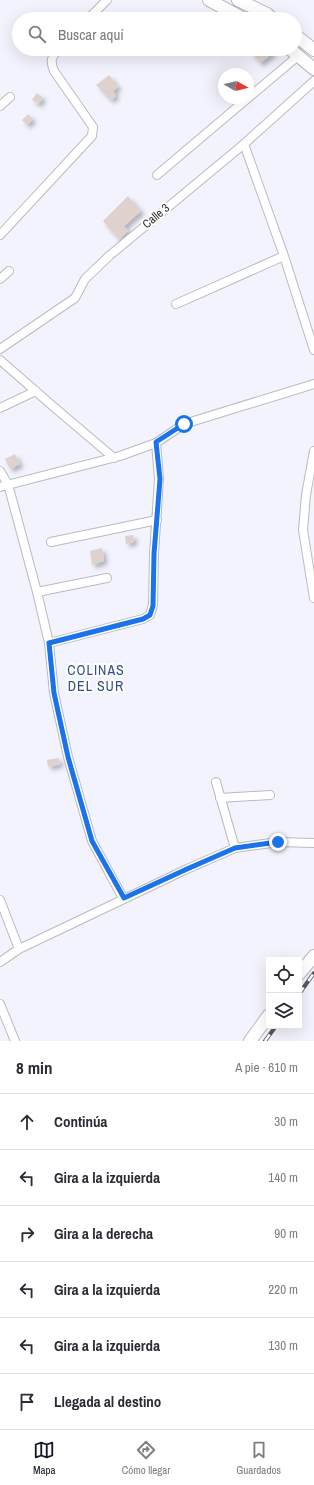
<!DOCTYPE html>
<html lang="es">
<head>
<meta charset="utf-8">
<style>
	:root { --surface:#fff; --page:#f2f2f3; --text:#2b2b33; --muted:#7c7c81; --line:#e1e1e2; --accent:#111827 }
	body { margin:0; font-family:"Archivo Narrow",sans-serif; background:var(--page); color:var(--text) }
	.controls { position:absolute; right:12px; bottom:12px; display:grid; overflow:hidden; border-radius:0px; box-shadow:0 4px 16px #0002 }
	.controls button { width:36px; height:36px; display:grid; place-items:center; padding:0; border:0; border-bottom:1px solid var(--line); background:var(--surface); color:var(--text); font:20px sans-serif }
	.compass { position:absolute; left:218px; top:68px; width:36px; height:36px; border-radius:50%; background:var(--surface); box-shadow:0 4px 16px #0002; rotate:98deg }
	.stop { position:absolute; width:12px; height:12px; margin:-9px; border:3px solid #1a73e8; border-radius:50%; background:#fff }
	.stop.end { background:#1a73e8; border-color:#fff; box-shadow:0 1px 4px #0008 }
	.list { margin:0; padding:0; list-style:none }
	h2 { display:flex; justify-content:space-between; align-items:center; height:52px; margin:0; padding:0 16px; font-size:17px }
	h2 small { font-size:13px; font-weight:400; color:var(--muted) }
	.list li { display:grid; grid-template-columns:26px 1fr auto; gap:12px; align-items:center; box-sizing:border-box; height:56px; padding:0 16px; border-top:1px solid var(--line) }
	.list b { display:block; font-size:15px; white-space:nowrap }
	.list em { font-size:13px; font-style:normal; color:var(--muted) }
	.icon { flex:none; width:22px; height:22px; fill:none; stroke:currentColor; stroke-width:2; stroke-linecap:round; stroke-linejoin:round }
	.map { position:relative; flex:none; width:314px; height:1041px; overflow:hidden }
	.search { position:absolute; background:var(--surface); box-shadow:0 4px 16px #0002; left:12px; right:12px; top:12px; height:44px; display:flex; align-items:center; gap:10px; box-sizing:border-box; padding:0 14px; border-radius:22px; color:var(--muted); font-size:15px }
	.sheet { height:388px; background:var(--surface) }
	nav { display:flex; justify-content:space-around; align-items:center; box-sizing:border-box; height:56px; border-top:1px solid var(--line); background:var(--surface); font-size:11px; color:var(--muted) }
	nav a { display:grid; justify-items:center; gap:2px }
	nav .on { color:var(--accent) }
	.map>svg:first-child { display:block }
	.building { fill:#ded1ce; filter:url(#shadow) }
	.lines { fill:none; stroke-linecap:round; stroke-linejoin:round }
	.street-casing { stroke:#babac4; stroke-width:10 }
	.secondary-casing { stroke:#babac4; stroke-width:14 }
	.street { stroke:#fff; stroke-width:8 }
	.secondary { stroke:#fff; stroke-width:12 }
	.rail-casing { stroke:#57575d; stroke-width:4 }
	.rail { stroke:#fff; stroke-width:2.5; stroke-dasharray:8; stroke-linecap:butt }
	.route { stroke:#1a73e8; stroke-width:5 }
	.labels { text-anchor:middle; stroke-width:4; stroke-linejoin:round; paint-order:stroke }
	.street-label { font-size:12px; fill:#303034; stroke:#fff }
	.quarter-label { font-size:14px; letter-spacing:1px; fill:#355089; stroke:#fff }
</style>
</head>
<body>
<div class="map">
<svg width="314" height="1041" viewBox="0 0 314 1041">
	<defs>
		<filter id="shadow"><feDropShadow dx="3.5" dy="3.5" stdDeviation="2" flood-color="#0004"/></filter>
	</defs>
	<rect width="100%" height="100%" fill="#f3f3fe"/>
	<path class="building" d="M254,49H269L273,53L260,63L251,52Z
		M109,75L118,87L113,91L116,96L111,100L96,85Z
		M37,93L43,98L38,104L32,100Z
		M28,114L33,119L27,125L22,120Z
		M128,196L141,211L124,226L128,231L119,240L103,221Z
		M15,454L20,464L10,469L5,459Z
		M133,535L134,542L126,544L125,536Z
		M102,548L104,561L92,565L90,551Z
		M59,758L60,764L48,767L47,760Z"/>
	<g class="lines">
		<g class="street-casing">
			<path id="street" d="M88,19L107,0
				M248,98L298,56
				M0,106L10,97
				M244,144L284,256L314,350
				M157,175L248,98
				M0,235L92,136L93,127L54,71C50,61 51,57 59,49
				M0,279L9,271
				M176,304L284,256
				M0,349L75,298L85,279L109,256L244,144L314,81
				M0,360L55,408L114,458
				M0,408L36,391
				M314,451L306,495L303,530L314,598
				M0,471L8,484L37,592L49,643L54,693L68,757L92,841L123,898
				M0,487L120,456L156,443L184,424L314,384
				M51,542L157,520
				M37,592L107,578
				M49,643L143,619L150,615L153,605L154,554L159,479L156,443
				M216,782L235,848
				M220,798L270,795
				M0,900L19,949
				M0,962L19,949L187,869L235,848L278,842L314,843
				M0,1004L15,1041"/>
		</g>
		<g class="secondary-casing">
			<path id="secondary" d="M209,0L244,19
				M238,0L267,14L273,19
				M295,35L314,50
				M290,49L314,69
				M299,974L314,956
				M250,1041L269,1015"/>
		</g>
		<use href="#street" class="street"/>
		<use href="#secondary" class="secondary"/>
		<g class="rail-casing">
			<path id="rail" d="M299,994L314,973
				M265,1041L276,1026"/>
		</g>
		<use href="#rail" class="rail"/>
	</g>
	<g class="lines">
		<path class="route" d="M184,424L156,442L160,479L154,554L153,606L150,615L143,619L49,643L54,693L68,757L92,841L124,898L187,869L235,848L278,842"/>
	</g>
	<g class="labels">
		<g class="street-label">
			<text transform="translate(156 216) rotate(-40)" y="4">Calle 3</text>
		</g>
		<g class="quarter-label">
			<text x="96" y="675">COLINAS<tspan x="96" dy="16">DEL SUR</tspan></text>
		</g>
	</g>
</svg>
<div class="controls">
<button><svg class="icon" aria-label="locate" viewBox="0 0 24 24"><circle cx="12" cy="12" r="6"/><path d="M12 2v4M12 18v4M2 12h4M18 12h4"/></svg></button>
<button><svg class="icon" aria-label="layers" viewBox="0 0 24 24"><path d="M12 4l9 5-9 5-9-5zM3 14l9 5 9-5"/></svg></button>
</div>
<svg class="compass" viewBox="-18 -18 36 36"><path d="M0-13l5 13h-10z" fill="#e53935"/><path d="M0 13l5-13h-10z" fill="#7c7c81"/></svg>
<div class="stop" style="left:184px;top:424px"></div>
<div class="stop end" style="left:278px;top:842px"></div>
<div class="search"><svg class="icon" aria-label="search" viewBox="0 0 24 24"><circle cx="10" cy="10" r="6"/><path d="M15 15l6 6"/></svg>Buscar aquí</div>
</div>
<section class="sheet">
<h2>8 min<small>A pie · 610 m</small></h2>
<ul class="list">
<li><svg class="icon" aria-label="ahead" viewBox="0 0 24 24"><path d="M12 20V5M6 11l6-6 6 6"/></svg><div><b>Continúa</b></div><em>30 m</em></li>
<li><svg class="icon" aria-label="left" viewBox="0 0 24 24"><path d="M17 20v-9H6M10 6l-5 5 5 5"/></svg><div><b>Gira a la izquierda</b></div><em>140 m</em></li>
<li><svg class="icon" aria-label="right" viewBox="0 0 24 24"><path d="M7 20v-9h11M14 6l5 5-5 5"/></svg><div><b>Gira a la derecha</b></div><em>90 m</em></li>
<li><svg class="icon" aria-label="left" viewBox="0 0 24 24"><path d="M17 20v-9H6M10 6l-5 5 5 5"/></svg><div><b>Gira a la izquierda</b></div><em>220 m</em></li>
<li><svg class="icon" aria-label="left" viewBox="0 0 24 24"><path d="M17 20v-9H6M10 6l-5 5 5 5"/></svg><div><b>Gira a la izquierda</b></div><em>130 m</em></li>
<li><svg class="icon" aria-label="arrive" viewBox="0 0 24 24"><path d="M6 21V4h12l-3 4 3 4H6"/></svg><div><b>Llegada al destino</b></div></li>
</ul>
</section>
<nav>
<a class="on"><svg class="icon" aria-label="map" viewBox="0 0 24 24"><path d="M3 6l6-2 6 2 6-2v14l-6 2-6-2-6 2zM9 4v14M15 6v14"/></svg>Mapa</a>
<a><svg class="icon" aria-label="directions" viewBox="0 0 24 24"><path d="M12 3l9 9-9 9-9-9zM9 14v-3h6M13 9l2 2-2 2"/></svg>Cómo llegar</a>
<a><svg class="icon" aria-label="saved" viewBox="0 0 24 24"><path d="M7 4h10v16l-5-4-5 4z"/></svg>Guardados</a>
</nav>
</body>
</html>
